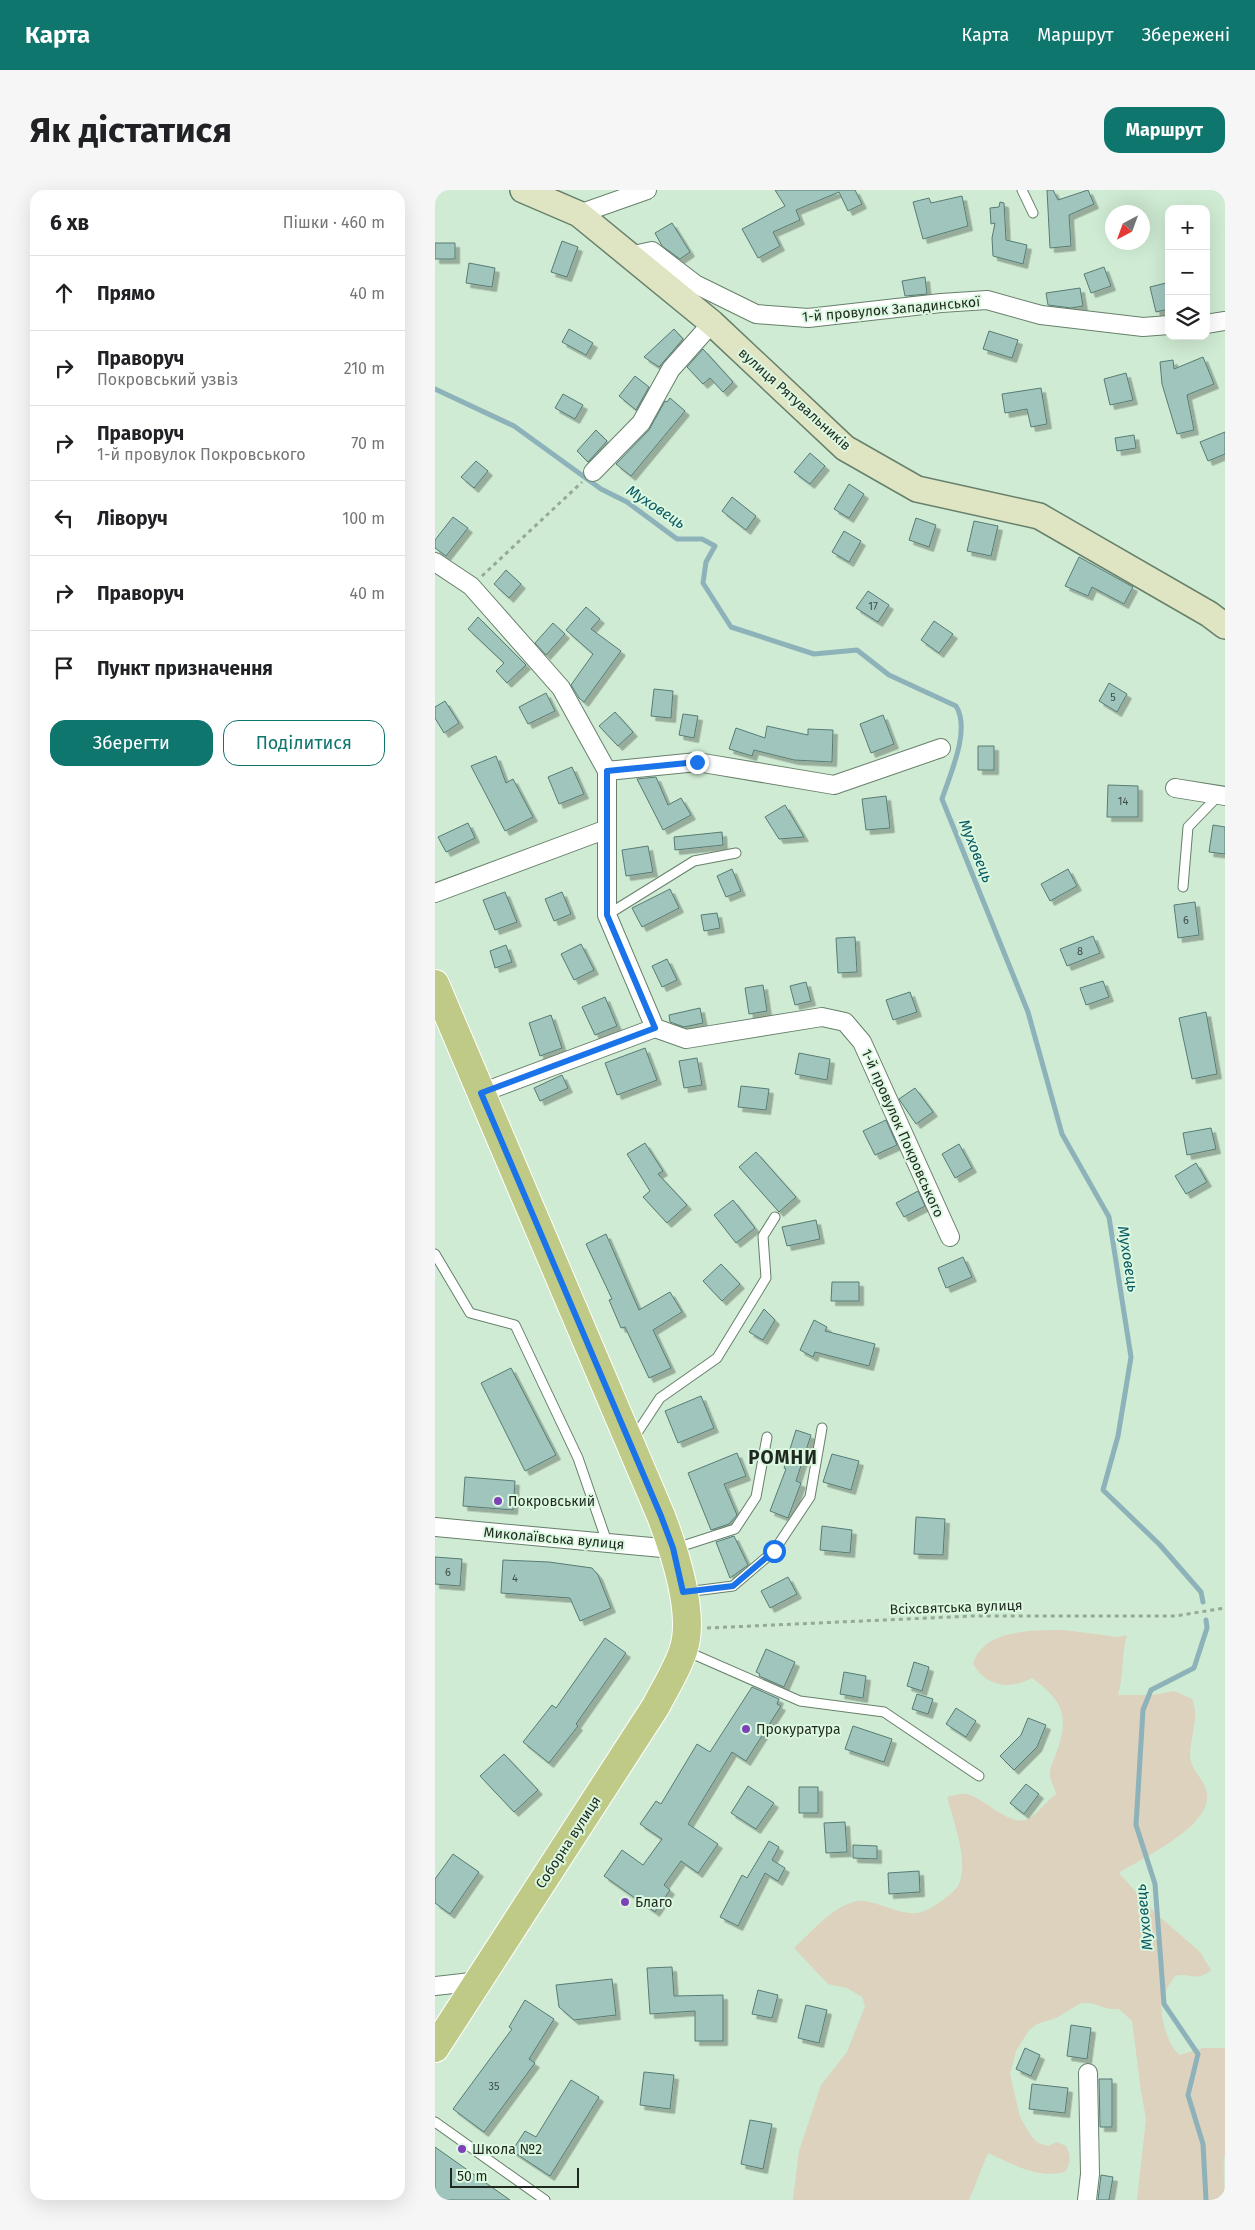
<!DOCTYPE html>
<html lang="uk">
<head>
<meta charset="utf-8">
<style>
	:root { --surface:#fff; --page:#f6f6f6; --text:#202124; --muted:#757577; --line:#e0e0e0; --accent:#0f766e }
	body { margin:0; font-family:"Fira Sans",sans-serif; background:var(--page); color:var(--text) }
	.controls { position:absolute; right:15px; top:15px; display:grid; overflow:hidden; border-radius:10px; box-shadow:0 5px 20px #0002 }
	.controls button { width:45px; height:45px; display:grid; place-items:center; padding:0; border:0; border-bottom:1px solid var(--line); background:var(--surface); color:var(--text); font:25px sans-serif }
	.compass { position:absolute; left:670px; top:15px; width:45px; height:45px; border-radius:50%; background:var(--surface); box-shadow:0 5px 20px #0002; rotate:221deg }
	.scale { position:absolute; left:15px; bottom:12px; width:129px; box-sizing:border-box; padding-left:5px; border:2px solid #1f2920; border-top:0; font-size:14px; line-height:18px; white-space:nowrap; color:#1f2920; -webkit-text-stroke:4px #dcf8e0; paint-order:stroke }
	.stop { position:absolute; width:15px; height:15px; margin:-11px; border:4px solid #1a73e8; border-radius:50%; background:#fff }
	.stop.end { background:#1a73e8; border-color:#fff; box-shadow:0 1px 5px #0008 }
	.list { margin:0; padding:0; list-style:none }
	h2 { display:flex; justify-content:space-between; align-items:center; height:65px; margin:0; padding:0 20px; font-size:21px }
	h2 small { font-size:16px; font-weight:400; color:var(--muted) }
	.list li { display:grid; grid-template-columns:32px 1fr auto; gap:15px; align-items:center; box-sizing:border-box; height:75px; padding:0 20px; border-top:1px solid var(--line) }
	.list b { display:block; font-size:19px; white-space:nowrap }
	.list p { margin:0; font-size:16px; white-space:nowrap; color:var(--muted) }
	.list em { font-size:16px; font-style:normal; color:var(--muted) }
	.actions { display:flex; gap:10px; padding:15px 20px }
	.actions a { flex:1; padding:11px 0; border:1px solid var(--accent); border-radius:15px; text-align:center; font-size:18px; color:var(--accent) }
	.actions .main { background:var(--accent); color:#fff }
	.icon { flex:none; width:28px; height:28px; fill:none; stroke:currentColor; stroke-width:2; stroke-linecap:round; stroke-linejoin:round }
	.map { position:relative; flex:none; width:790px; height:2010px; overflow:hidden; border-radius:15px }
	header { display:flex; align-items:center; gap:30px; box-sizing:border-box; height:70px; padding:0 25px; background:var(--accent); color:#fff }
	header strong { font-size:24px }
	nav { display:flex; gap:28px; margin-inline-start:auto; font-size:18px }
	.intro { display:flex; align-items:center; justify-content:space-between; box-sizing:border-box; height:120px; padding:0 30px }
	h1 { margin:0; font-size:35px }
	.button { padding:12px 22px; border-radius:15px; background:var(--accent); color:#fff; font-size:18px; font-weight:700 }
	main { display:flex; gap:30px; padding:0 30px }
	aside { flex:1; background:var(--surface); border-radius:15px; box-shadow:0 5px 20px #0002 }
	.map>svg:first-child { display:block }
	.green { fill:#dcd2bd }
	.lines { fill:none; stroke-linecap:round; stroke-linejoin:round }
	.stream { stroke:#8db2ba; stroke-width:5 }
	.building { fill:#a0c5bd; stroke:#577c74; filter:url(#shadow) }
	.service-casing { stroke:#67806b; stroke-width:11 }
	.minor-casing { stroke:#67806b; stroke-width:20 }
	.secondary-casing { stroke:#67806b; stroke-width:28 }
	.primary-casing { stroke:#fff; stroke-width:30 }
	.path { stroke:#94aa97; stroke-width:3; stroke-dasharray:4 4; stroke-linecap:butt }
	.service { stroke:#fff; stroke-width:9 }
	.minor { stroke:#fff; stroke-width:18 }
	.secondary { stroke:#dfe4c2; stroke-width:25 }
	.primary { stroke:#bfca86; stroke-width:28 }
	.route { stroke:#1a73e8; stroke-width:6 }
	.poi-dot { fill:#7d42b8; stroke:#dcf8e0; stroke-width:2 }
	.labels { text-anchor:middle; stroke-width:4; stroke-linejoin:round; paint-order:stroke }
	.number-label { font-size:11px; fill:#3f5047 }
	.street-label { font-size:14px; fill:#1f2920; stroke:#dcf8e0 }
	.poi-label { font-size:14px; fill:#1f2920; stroke:#dcf8e0; text-anchor:start }
	.water-label { font-size:15px; font-style:italic; fill:#0a5a66; stroke:#dcf8e0 }
	.district-label { font-size:19px; font-weight:bold; letter-spacing:1px; fill:#1f2920; stroke:#dcf8e0 }
</style>
</head>
<body>
<header>
<strong>Карта</strong>
<nav><a>Карта</a><a>Маршрут</a><a>Збережені</a></nav>
</header>
<div class="intro"><h1>Як дістатися</h1><a class="button">Маршрут</a></div>
<main>
<aside>
<h2>6 хв<small>Пішки · 460 m</small></h2>
<ul class="list">
<li><svg class="icon" aria-label="ahead" viewBox="0 0 24 24"><path d="M12 20V5M6 11l6-6 6 6"/></svg><div><b>Прямо</b></div><em>40 m</em></li>
<li><svg class="icon" aria-label="right" viewBox="0 0 24 24"><path d="M7 20v-9h11M14 6l5 5-5 5"/></svg><div><b>Праворуч</b><p>Покровський узвіз</p></div><em>210 m</em></li>
<li><svg class="icon" aria-label="right" viewBox="0 0 24 24"><path d="M7 20v-9h11M14 6l5 5-5 5"/></svg><div><b>Праворуч</b><p>1-й провулок Покровського</p></div><em>70 m</em></li>
<li><svg class="icon" aria-label="left" viewBox="0 0 24 24"><path d="M17 20v-9H6M10 6l-5 5 5 5"/></svg><div><b>Ліворуч</b></div><em>100 m</em></li>
<li><svg class="icon" aria-label="right" viewBox="0 0 24 24"><path d="M7 20v-9h11M14 6l5 5-5 5"/></svg><div><b>Праворуч</b></div><em>40 m</em></li>
<li><svg class="icon" aria-label="arrive" viewBox="0 0 24 24"><path d="M6 21V4h12l-3 4 3 4H6"/></svg><div><b>Пункт призначення</b></div></li>
</ul>
<div class="actions"><a class="main">Зберегти</a><a>Поділитися</a></div>
</aside>
<div class="map">
<svg width="790" height="2010" viewBox="0 0 790 2010">
	<defs>
		<filter id="shadow"><feDropShadow dx="4.5" dy="4.5" stdDeviation="0" flood-color="#0004"/></filter>
	</defs>
	<rect width="100%" height="100%" fill="#cfebd3"/>
	<path class="green" d="M629,1440L683,1447L692,1445C686,1465 689,1486 683,1505H718L739,1501L757,1509C765,1527 755,1546 755,1565C755,1580 770,1589 772,1604C776,1637 707,1668 684,1683L718,1721L765,1762L776,1780C760,1793 755,1782 740,1786C735,1794 728,1802 727,1811C724,1825 733,1857 745,1865L768,1858H790V1963C787,1979 790,1994 790,2010H702L711,1929L706,1901L697,1831L684,1819H675L655,1813H646L621,1828L602,1834L594,1840L581,1861L575,1884L585,1927L596,1946L603,1953L613,1956L622,1952L631,1956C636,1966 636,1972 630,1982C602,1989 578,1974 553,1963L534,2010H358L364,1961L386,1895L412,1862L430,1816L427,1807L412,1798L393,1794L359,1758C377,1742 398,1715 423,1711C438,1709 463,1725 482,1723C491,1722 503,1714 509,1709C514,1705 520,1701 523,1696C535,1673 518,1630 512,1607C518,1606 526,1603 531,1604C548,1606 576,1640 595,1628C603,1623 612,1611 621,1604C620,1598 616,1592 615,1586C614,1579 619,1570 621,1564C635,1527 628,1510 597,1488C574,1500 552,1497 538,1474C548,1439 598,1440 629,1440Z"/>
	<g class="lines">
		<path class="stream" d="M0,199L79,236L166,299L192,312L242,349H267L280,356L271,372L268,393L296,437L379,464L422,460L454,485L521,516C536,540 515,584 507,609L593,822L627,944L674,1027L696,1167L683,1246L668,1300L725,1355L766,1402L768,1412
			M771,1430L772,1438L759,1478L716,1500L708,1520L701,1635L720,1694L729,1814L763,1864L753,1905L768,1954L771,2010"/>
	</g>
	<path class="building" d="M340,0H420L427,14L413,21L404,2L361,20L365,30L338,42L345,56L323,68L307,39L350,16Z
		M612,0H618L623,10L653,0L659,14L634,25L636,56L615,58Z
		M527,6L533,36L488,49L478,12L494,8L496,13Z
		M565,12L569,13L571,50L592,55L588,74L558,66L557,48L560,33L556,34L555,18L564,17Z
		M237,33L255,62L245,69L227,56L220,43Z
		M127,51L143,57L132,87L116,82Z
		M0,53H20V69H0Z
		M34,73L60,78L57,97L31,93Z
		M669,77L676,96L656,103L649,84Z
		M490,87L492,104L470,106L467,91Z
		M731,93L734,119L721,122L715,97Z
		M645,98L648,116L636,118L613,115L611,103Z
		M134,139L158,153L151,165L127,152Z
		M239,139L248,149L224,177L209,167Z
		M554,141L583,150L577,168L548,159Z
		M268,159L298,192L288,202L275,188L268,194L252,177Z
		M768,167L779,194L752,205L759,240L742,244L727,194L725,172L738,170L739,179Z
		M691,183L698,210L675,215L669,189Z
		M200,186L214,197L201,220L184,206Z
		M606,198L612,234L596,237L592,219L570,223L567,204Z
		M128,204L148,215L140,229L120,218Z
		M235,208L250,221L196,286L181,274L214,240L230,211L232,212Z
		M161,240L172,251L153,272L142,261Z
		M790,242V264L773,271L765,252Z
		M699,245L701,258L682,261L680,248Z
		M375,263L390,276L375,294L359,282Z
		M41,271L53,281L39,298L26,287Z
		M414,294L429,304L414,328L399,319Z
		M297,307L321,326L311,340L287,321Z
		M18,327L33,338L11,366L0,358V350Z
		M481,328L501,335L494,357L474,350Z
		M539,331L563,336L556,366L532,361Z
		M409,341L426,351L414,372L397,362Z
		M644,367L698,397L689,414L657,397L653,406L630,396Z
		M71,380L86,394L74,408L59,394Z
		M433,401L454,415L443,432L421,418Z
		M151,417L165,429L156,439L186,461L149,512L144,508L136,495L158,464L131,440Z
		M43,427L91,475L72,493L61,481L69,473L33,439Z
		M499,431L518,444L504,463L486,450Z
		M118,433L130,444L111,465L100,453Z
		M674,493L692,504L682,522L664,511Z
		M219,499L238,501L236,528L216,526Z
		M111,503L120,521L93,534L84,517Z
		M10,511L24,533L9,543L0,528V517Z
		M180,522L198,542L183,556L164,536Z
		M248,524L263,526L259,548L244,545Z
		M448,525L459,554L436,563L425,534Z
		M332,536L373,545V539L398,540L397,572L359,570L319,560L317,566L294,559L301,538L330,548Z
		M543,556H559V580H543Z
		M61,566L71,593L78,589L98,627L70,641L36,576Z
		M137,577L149,604L124,614L113,587Z
		M221,587L233,615L246,608L256,625L228,640L202,589Z
		M673,595L703,596V627H672Z
		M451,606L455,638L431,640L427,609Z
		M350,615L369,647L344,649L330,627Z
		M33,633L40,648L11,662L3,647Z
		M778,635L790,637V664L774,662Z
		M287,642L288,655L240,660L239,647Z
		M213,656L218,682L191,686L187,660Z
		M297,679L306,701L291,707L282,686Z
		M633,679L642,696L615,711L606,694Z
		M235,699L244,718L207,737L197,718Z
		M70,702L82,732L60,740L48,710Z
		M127,702L136,724L119,731L110,709Z
		M760,712L764,745L743,748L739,715Z
		M282,723L285,738L269,741L266,725Z
		M658,746L665,763L632,776L625,759Z
		M420,747L422,782L403,783L401,748Z
		M146,754L159,780L139,790L126,764Z
		M71,755L77,772L60,778L55,761Z
		M232,769L242,790L227,797L217,776Z
		M668,791L674,807L651,815L645,798Z
		M371,792L376,811L360,815L355,796Z
		M328,795L332,821L314,824L310,798Z
		M475,802L482,822L458,830L451,810Z
		M170,807L182,836L160,845L147,817Z
		M265,818L268,833L249,837L235,832L234,825Z
		M771,822L782,884L757,889L744,828Z
		M116,825L127,858L105,866L94,833Z
		M210,858L222,890L182,905L170,873Z
		M364,863L395,869L392,890L360,884Z
		M262,868L267,895L249,898L244,871Z
		M127,885L133,898L105,911L99,898Z
		M306,896L334,899L331,920L303,917Z
		M480,898L498,922L481,934L464,909Z
		M451,930L462,955L440,965L428,941Z
		M776,938L781,959L752,965L748,943Z
		M210,953L228,981L223,984L252,1015L232,1033L208,1007L215,1001L192,964Z
		M524,954L537,978L520,988L507,964Z
		M321,962L361,1007L344,1022L304,977Z
		M761,973L772,992L751,1004L740,986Z
		M483,1001L490,1016L469,1027L461,1013Z
		M298,1010L320,1038L301,1053L279,1025Z
		M381,1030L385,1049L352,1056L347,1037Z
		M171,1044L204,1120L235,1102L247,1122L218,1140L236,1178L214,1188L190,1137L186,1138L174,1110L177,1109L151,1054Z
		M528,1067L537,1087L511,1098L503,1078Z
		M286,1074L305,1094L287,1111L268,1091Z
		M397,1092H424V1111H396Z
		M329,1119L340,1130L328,1150L314,1142Z
		M379,1130L392,1137L390,1141L440,1154L434,1176L380,1162L378,1167L365,1160Z
		M76,1178L121,1265L90,1281L46,1193Z
		M266,1206L279,1238L243,1253L230,1221Z
		M361,1240L376,1245L361,1291L366,1293L353,1328L335,1321L351,1279L349,1278Z
		M302,1263L311,1286L289,1294L302,1325L294,1334L276,1340L253,1283Z
		M397,1264L424,1271L416,1300L388,1292Z
		M30,1287L80,1291L78,1320L28,1316Z
		M481,1327L510,1329L508,1365L479,1364Z
		M387,1336L417,1340L415,1363L385,1360Z
		M299,1346L313,1375L295,1388L281,1352Z
		M0,1367L27,1369L25,1396L0,1394Z
		M68,1370L114,1372L157,1378L163,1385L176,1418L145,1431L135,1408L66,1403Z
		M353,1387L362,1404L335,1418L326,1401Z
		M170,1448L191,1463L141,1534L143,1536L114,1573L88,1552L117,1515L121,1518Z
		M331,1459L360,1472L349,1497L324,1486L325,1484L321,1482Z
		M479,1472L494,1477L487,1501L472,1496Z
		M409,1482L431,1486L428,1508L405,1504Z
		M317,1497L344,1509L342,1514L346,1516L311,1571L297,1562L253,1634L283,1654L263,1683L246,1671L229,1695L235,1700L220,1722L169,1686L187,1660L208,1675L227,1649L205,1634L221,1611L226,1614L262,1554L275,1562Z
		M482,1504L498,1509L493,1524L477,1519Z
		M521,1518L541,1531L531,1547L511,1534Z
		M593,1528L611,1535L602,1557L579,1580L565,1566L586,1545Z
		M418,1536L457,1549L449,1572L410,1559Z
		M69,1564L103,1600L79,1622L45,1586Z
		M591,1594L604,1604L589,1624L575,1613Z
		M313,1596L339,1613L321,1639L296,1623Z
		M364,1597H383V1623H364Z
		M410,1632L412,1662L391,1663L389,1633Z
		M334,1651L344,1657L337,1670L350,1678L343,1691L330,1683L303,1736L285,1727L307,1685L312,1688Z
		M418,1655L442,1656V1669L418,1668Z
		M18,1664L44,1682L15,1724L0,1713V1689Z
		M484,1681L485,1702L454,1704L453,1683Z
		M237,1777L239,1806L288,1805V1851H260V1821L215,1824L212,1778Z
		M177,1789L181,1825L139,1830L124,1817L121,1795Z
		M323,1800L343,1805L337,1828L317,1824Z
		M90,1810L119,1829L94,1869L100,1873L49,1942L18,1919L77,1839L74,1837Z
		M371,1815L392,1820L384,1853L363,1848Z
		M636,1835L656,1838L652,1869L632,1866Z
		M590,1858L605,1865L596,1886L581,1879Z
		M209,1882L239,1885L235,1919L205,1915Z
		M664,1889H677V1937H665Z
		M136,1890L164,1907L115,1986L77,1961L90,1941L101,1947Z
		M597,1894L633,1898L630,1923L594,1919Z
		M315,1930L337,1934L328,1979L306,1974Z
		M0,1957L75,2010H0Z
		M666,1985L678,1987L674,2010H663Z"/>
	<g class="lines">
		<g class="service-casing">
			<path id="service" d="M587,0L598,23
				M748,697L753,637L783,606
				M172,725L259,671L301,663
				M0,1064L35,1123L80,1135L143,1268L172,1352
				M198,1249L225,1208L282,1168L331,1088L328,1046L340,1027
				M241,1358L300,1339L321,1307L332,1247
				M251,1402L298,1396L339,1361L375,1307L387,1238
				M251,1461L365,1511L449,1522L544,1586
				M0,1932L110,2010"/>
		</g>
		<g class="minor-casing">
			<path id="minor" d="M144,24L212,0
				M194,66L217,61L260,94L321,124L373,128L506,113L552,110L606,125L708,137L734,135
				M771,134L790,131
				M158,282L206,233L236,179L277,133
				M0,372L36,396L126,498L172,581V725L220,838
				M172,581L262,572L399,595L506,558
				M740,598L790,606
				M0,703L172,639
				M46,903L220,838L251,849L387,827L410,832L427,852L515,1047
				M0,1337L238,1359
				M0,1796L45,1791
				M652,2010L655,1984L653,1883"/>
		</g>
		<g class="secondary-casing">
			<path id="secondary" d="M88,0L144,24L277,133L410,258L482,299L604,326L774,424L790,436"/>
		</g>
		<g class="primary-casing">
			<path id="primary" d="M0,794L226,1326C239,1360 261,1425 248,1461C242,1480 230,1498 221,1516L0,1858"/>
		</g>
		<path class="path" d="M47,386L147,292
			M272,1438L538,1426H740L790,1418"/>
		<use href="#service" class="service"/>
		<use href="#minor" class="minor"/>
		<use href="#secondary" class="secondary"/>
		<use href="#primary" class="primary"/>
	</g>
	<g class="lines">
		<path class="route" d="M262,572L172,581V725L220,838L46,903L226,1326L238,1358L248,1402L298,1396L339,1361"/>
	</g>
	<g class="poi-dot">
		<circle cx="63" cy="1311" r="5"/>
		<circle cx="311" cy="1539" r="5"/>
		<circle cx="190" cy="1712" r="5"/>
		<circle cx="27" cy="1959" r="5"/>
	</g>
	<g class="labels">
		<g class="number-label">
			<text x="438" y="420">17</text>
			<text x="678" y="511">5</text>
			<text x="688" y="615">14</text>
			<text x="751" y="734">6</text>
			<text x="645" y="765">8</text>
			<text x="13" y="1386">6</text>
			<text x="80" y="1392">4</text>
			<text x="59" y="1900">35</text>
		</g>
		<g class="street-label">
			<text transform="translate(456 119) rotate(-5)" y="5">1-й провулок Западинської</text>
			<text transform="translate(360 209) rotate(42)" y="5">вулиця Рятувальників</text>
			<text transform="translate(468 943) rotate(66)" y="5">1-й провулок Покровського</text>
			<text transform="translate(119 1348) rotate(5)" y="5">Миколаївська вулиця</text>
			<text transform="translate(521 1417) rotate(-2)" y="5">Всіхсвятська вулиця</text>
			<text transform="translate(133 1652) rotate(-57)" y="5">Соборна вулиця</text>
		</g>
		<g class="poi-label">
			<text x="73" y="1316">Покровський</text>
			<text x="321" y="1544">Прокуратура</text>
			<text x="200" y="1717">Благо</text>
			<text x="37" y="1964">Школа №2</text>
		</g>
		<g class="water-label">
			<text transform="translate(221 317) rotate(33)" y="5">Муховець</text>
			<text transform="translate(541 661) rotate(68)" y="5">Муховець</text>
			<text transform="translate(693 1069) rotate(81)" y="5">Муховець</text>
			<text transform="translate(709 1727) rotate(-96)" y="5">Муховець</text>
		</g>
		<g class="district-label">
			<text x="348" y="1274">РОМНИ</text>
		</g>
	</g>
</svg>
<div class="controls">
<button>+</button>
<button>−</button>
<button><svg class="icon" aria-label="layers" viewBox="0 0 24 24"><path d="M12 4l9 5-9 5-9-5zM3 14l9 5 9-5"/></svg></button>
</div>
<svg class="compass" viewBox="-18 -18 36 36"><path d="M0-13l5 13h-10z" fill="#e53935"/><path d="M0 13l5-13h-10z" fill="#757577"/></svg>
<div class="scale">50 m</div>
<div class="stop" style="left:339px;top:1361px"></div>
<div class="stop end" style="left:262px;top:572px"></div>
</div>
</main>
</body>
</html>
